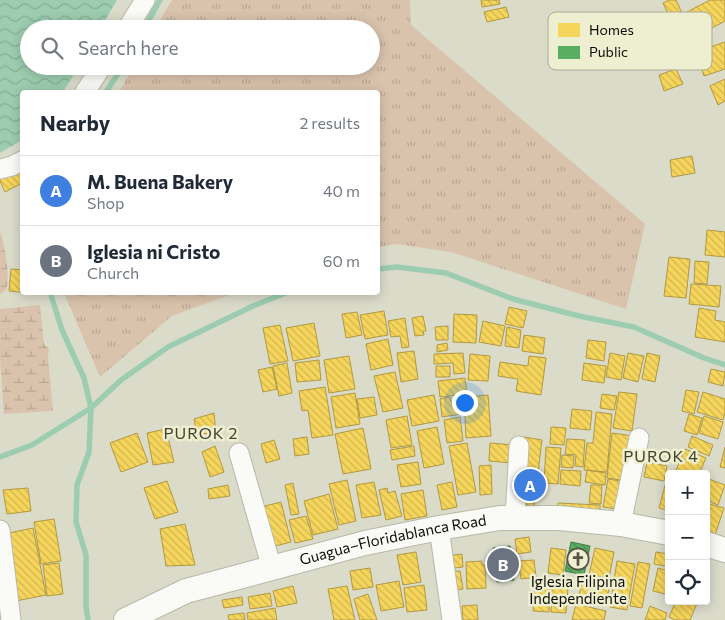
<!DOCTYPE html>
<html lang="en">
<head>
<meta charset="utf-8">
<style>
	:root { --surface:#fff; --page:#f6f6f7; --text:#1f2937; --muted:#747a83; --line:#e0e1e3; --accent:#ea580c }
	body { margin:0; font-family:Commissioner,sans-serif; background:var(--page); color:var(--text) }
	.controls { position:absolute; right:15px; bottom:15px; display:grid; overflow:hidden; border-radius:5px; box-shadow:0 2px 12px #0003 }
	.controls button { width:45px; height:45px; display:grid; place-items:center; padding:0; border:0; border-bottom:1px solid var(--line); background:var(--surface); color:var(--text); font:25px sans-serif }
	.you { position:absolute; left:464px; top:402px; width:18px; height:18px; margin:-12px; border:4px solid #fff; border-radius:50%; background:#1a73e8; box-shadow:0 0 0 8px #1a73e833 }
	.badge { display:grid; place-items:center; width:32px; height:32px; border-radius:50%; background:var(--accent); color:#fff; font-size:16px; font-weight:700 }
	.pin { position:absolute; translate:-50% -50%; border:2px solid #fff; box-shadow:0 1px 5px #0006 }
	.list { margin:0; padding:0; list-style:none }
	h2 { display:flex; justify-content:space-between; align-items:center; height:65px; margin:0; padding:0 20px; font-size:21px }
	h2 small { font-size:16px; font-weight:400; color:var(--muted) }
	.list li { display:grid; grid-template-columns:32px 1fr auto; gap:15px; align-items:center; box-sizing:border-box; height:70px; padding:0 20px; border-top:1px solid var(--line) }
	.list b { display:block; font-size:19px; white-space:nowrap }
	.list p { margin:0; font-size:16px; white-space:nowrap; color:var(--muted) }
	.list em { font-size:16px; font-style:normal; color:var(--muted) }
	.icon { flex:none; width:28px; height:28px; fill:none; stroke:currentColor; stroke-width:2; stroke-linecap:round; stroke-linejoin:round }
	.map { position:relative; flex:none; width:725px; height:620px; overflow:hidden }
	.search { position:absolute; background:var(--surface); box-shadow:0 2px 12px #0003; left:20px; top:20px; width:360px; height:55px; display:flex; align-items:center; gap:12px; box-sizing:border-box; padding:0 18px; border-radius:28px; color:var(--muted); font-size:19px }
	.panel { position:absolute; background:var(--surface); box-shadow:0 2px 12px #0003; left:20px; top:90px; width:360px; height:205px; border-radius:5px }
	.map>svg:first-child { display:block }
	.grass { fill:url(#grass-tufts) }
	.wetland { fill:url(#wetland-marsh) }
	.water { fill:url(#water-waves) }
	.homes { fill:url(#homes-back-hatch); stroke:#b09942 }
	.public { fill:url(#public-back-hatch); stroke:#437d45 }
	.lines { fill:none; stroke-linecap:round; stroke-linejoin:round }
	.stream { stroke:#9ccdb0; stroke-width:5.5 }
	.minor-casing { stroke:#b8b8ab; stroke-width:21 }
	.major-casing { stroke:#b8b8ab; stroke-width:26 }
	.minor { stroke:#fafaf7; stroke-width:19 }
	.major { stroke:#fafaf7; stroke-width:24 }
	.labels { text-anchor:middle; stroke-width:5; stroke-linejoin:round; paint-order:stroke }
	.street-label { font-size:15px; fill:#0d0c04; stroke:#eeeed1 }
	.poi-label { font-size:15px; fill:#0d0c04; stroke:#eeeed1 }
	.neighbourhood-label { font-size:16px; letter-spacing:1px; fill:#424129; stroke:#eeeed1 }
	.key { fill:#eeeed1; stroke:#aaaa94; stroke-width:1 }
	.key-label { font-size:14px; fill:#0d0c04 }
</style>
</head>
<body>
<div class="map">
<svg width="725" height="620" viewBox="0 0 725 620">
	<defs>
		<pattern id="grass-tufts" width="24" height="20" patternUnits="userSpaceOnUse" patternTransform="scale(1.25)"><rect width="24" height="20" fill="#dac3ad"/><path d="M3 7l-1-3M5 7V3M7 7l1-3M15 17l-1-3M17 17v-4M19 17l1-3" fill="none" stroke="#baa693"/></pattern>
		<pattern id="wetland-marsh" width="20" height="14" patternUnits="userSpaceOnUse" patternTransform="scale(1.25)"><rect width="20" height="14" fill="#dac3ad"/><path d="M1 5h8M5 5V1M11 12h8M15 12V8" fill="none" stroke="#baa693"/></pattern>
		<pattern id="water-waves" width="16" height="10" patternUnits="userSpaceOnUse" patternTransform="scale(1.25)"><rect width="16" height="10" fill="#9ccdb0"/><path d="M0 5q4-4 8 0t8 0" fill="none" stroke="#85af96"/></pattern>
		<pattern id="homes-back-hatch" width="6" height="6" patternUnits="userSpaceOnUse" patternTransform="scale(1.25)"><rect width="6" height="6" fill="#f6d55c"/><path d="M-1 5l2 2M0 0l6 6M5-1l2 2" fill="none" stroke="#d2b64e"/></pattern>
		<pattern id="public-back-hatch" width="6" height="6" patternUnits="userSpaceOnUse" patternTransform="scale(1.25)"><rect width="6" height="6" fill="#5aae61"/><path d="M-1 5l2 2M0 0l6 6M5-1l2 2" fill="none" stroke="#498c4e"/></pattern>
	</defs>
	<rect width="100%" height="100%" fill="#dbdbca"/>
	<path class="grass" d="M172,0H410L411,25L645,224L626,309L451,252L397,244L378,247V92H119L134,66H371V29H155Z
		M64,293H235L172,316L100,377Z"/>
	<path class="wetland" d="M0,232C4,240 11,281 6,289C4,292 3,292 0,294Z
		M40,305L44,344L49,349L48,357L53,411L4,414L0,359V309Z"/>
	<path class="water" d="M0,0H117L100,29H29V66H79L63,92H22V140L0,153Z"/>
	<path class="homes" d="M481,0H499L500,4L482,7Z
		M669,0H676L686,22L674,27L663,3Z
		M710,0H725V21L699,35L687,12Z
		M506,7L509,17L487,22L484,12Z
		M628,12L634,29L617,35L611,18Z
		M725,42V69L704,76L696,52Z
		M676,69L683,84L664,91L659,75Z
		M725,79V101L718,105L710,86Z
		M692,156L695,173L672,177L670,160Z
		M22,164V183L5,192L0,181V173Z
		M707,230L725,232V257L705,255Z
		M669,257L690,259L686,298L664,296Z
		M695,261L709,262L707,284L694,283Z
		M11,269L22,270V292L29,293L9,291Z
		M691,284L721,286L719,307L689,304Z
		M509,307L527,311L523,328L505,324Z
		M699,308L716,311L715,320L725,322V342L695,337Z
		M384,311L388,335L365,339L360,315Z
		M357,312L362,335L346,338L342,314Z
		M454,314L477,315L476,343L453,342Z
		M423,316L426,331H423L424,335L415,336L412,318Z
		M405,318L409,347L402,348L400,336L391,337L388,321Z
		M483,321L505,326L501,346L479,342Z
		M314,323L320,356L293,361L286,328Z
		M280,325L288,361L270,364L263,328Z
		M448,326V340H436L435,327Z
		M507,327L521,330L519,348L505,346Z
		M524,335L545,338L543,354L522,351Z
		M388,339L393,365L371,370L366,344Z
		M588,340L606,342L604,361L586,358Z
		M447,343L448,350L437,352V345Z
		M414,351L418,379L401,382L397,353Z
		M463,353L465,373L454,374L453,363L434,364V354Z
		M610,353L625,356L621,380L606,377Z
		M628,353L644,356L638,382L623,378Z
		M647,353L660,356L655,382L642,379Z
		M470,354L490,356L488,381L468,380Z
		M349,356L355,389L329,393L324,360Z
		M529,356L546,358L541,395L516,391L518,379L498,376L500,362L528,366Z
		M319,360L321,380L297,382L295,363Z
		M287,363L292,393L279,396L273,366Z
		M584,363L606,366L604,383L582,380Z
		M436,366H450V377H436Z
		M272,367L277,389L263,392L258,370Z
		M711,369L725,372L723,386L708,382Z
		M395,372L403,408L383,412L374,376Z
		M465,378L467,394L440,397L438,381Z
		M325,387L333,435L312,438L308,410L302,411L299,391Z
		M686,390L699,392L694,414L682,411Z
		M619,392L637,394L632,431L613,428Z
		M703,392L725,399V412L723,420L697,412Z
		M355,393L360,424L336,428L331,397Z
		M602,394L617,396L614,410L600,408Z
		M434,395L439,421L412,426L407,400Z
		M488,395L491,436L466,438L464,397Z
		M374,397L377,415L360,418L357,399Z
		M450,397L451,402L460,400L462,414L442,417L440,399Z
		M572,409L592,411L590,430L570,428Z
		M596,412L612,414L607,472L584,470L587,443H593Z
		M214,413L216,433L197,434L194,419Z
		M689,414L702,418L697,435L684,431Z
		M407,416L412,445L391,448L386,420Z
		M704,416L723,422L718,439L699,433Z
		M460,417L463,441L447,443L444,420Z
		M437,427L444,464L424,468L417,431Z
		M551,427L566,428L564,445L550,444Z
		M363,428L371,469L343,474L335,434Z
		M166,429L174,462L153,465L147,433Z
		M137,433L148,462L121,472L110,443Z
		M612,433L633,436L627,481L607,478Z
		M692,436L713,445L709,456L688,447Z
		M307,437L309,454L295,456L293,439Z
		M524,437L542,440L534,506L517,504Z
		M567,439L585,440L583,467L575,466L576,455L565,454Z
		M274,440L280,459L266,463L261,444Z
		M467,443L476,492L458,495L449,446Z
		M490,443L513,445L512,463L489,461Z
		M215,446L224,472L210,477L202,452Z
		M414,446L415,456L392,460L390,450Z
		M546,447L561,448L558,484L544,483Z
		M725,447V468L720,467Z
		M685,449L706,458L699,474H685L676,470Z
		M562,455L574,456L573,468L561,467Z
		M418,462L421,484L401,487L397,465Z
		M647,462L667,466L664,481L644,477Z
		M491,465L492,494L480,495L479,466Z
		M561,470L581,471L580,486L560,484Z
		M587,470L606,473L605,485L585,482Z
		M667,478H669V511L659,508Z
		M706,478L725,485L718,505L706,500Z
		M608,479L627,482L623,510L603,507Z
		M347,480L356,521L339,525L329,484Z
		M167,481L178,512L155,519L144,488Z
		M374,482L381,515L362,518L356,485Z
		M452,482L457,507L442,510L437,485Z
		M293,483L299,514L291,515L285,485Z
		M228,485L230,496L209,499L208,489Z
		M591,485H602L601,504L589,503Z
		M28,488L31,511L7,514L3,490Z
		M387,488L388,493L395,491L402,516L386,520L379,490Z
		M423,490L427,516L405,520L401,494Z
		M329,494L338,529L313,535L304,501Z
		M281,502L291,542L271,547L261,507Z
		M558,503L600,505V515L558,513Z
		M706,503L724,508L714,538L706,536Z
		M306,516L313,539L295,543L289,520Z
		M54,519L61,561L41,564L34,522Z
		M185,524L195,565L166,566L160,529Z
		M33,528L46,595L16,601L4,534Z
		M529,537L531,552L517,554L515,539Z
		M551,548L566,550L563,575L548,573Z
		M595,548L614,552L609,578L589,575Z
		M416,552L421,582L403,585L397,555Z
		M656,552L669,554V567L654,564Z
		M462,554L463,567L446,569L445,556Z
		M534,560L536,577L521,579L518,561Z
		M482,561V565H485L486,588L467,589L466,562Z
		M617,561L635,564L627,610L610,607Z
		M638,562L650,564L642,608L630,606Z
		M59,563L63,594L47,596L43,565Z
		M370,568L373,587L353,590L350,571Z
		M658,568L669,571V595L653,591Z
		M460,571L463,589L450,591L447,572Z
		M399,581L404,607L381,611L376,585Z
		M582,582L609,589L607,598L598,596L597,604L578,600Z
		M424,585L427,610L407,612L404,588Z
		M535,585L550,586L549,612L533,611Z
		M293,586L297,603L277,607L273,591Z
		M347,586L355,620H334L328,589Z
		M552,587L568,588L566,613L551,612Z
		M270,593L272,606L250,609L248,597Z
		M368,594L377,620H360L354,599Z
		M242,597L243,605L224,608L222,600Z
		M676,601H698L690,620H675L669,617Z
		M576,604L606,611L604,620H572Z
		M477,605L478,620H463L462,606Z
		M650,606L667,613L665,620H645Z
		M275,608L277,620H248L247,613Z
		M244,613L245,620H229L228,615Z"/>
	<path class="public" d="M571,542L590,546L584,575L565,571Z
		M510,546L514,580L497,582L493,548Z"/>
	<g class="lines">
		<path class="stream" d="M144,29L160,0
			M106,92L123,66
			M378,269L397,267L446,273L513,299L579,316L634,327L704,358L725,365
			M50,292L62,330L84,378L91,408L89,452L77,485L76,522L86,555V607L88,620
			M0,457L32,445L91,408L121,380L168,347L253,306L288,292"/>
		<g class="minor-casing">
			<path id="minor" d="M127,29L145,0
				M85,92L102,66
				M0,169L12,166L22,161
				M239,453L272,569
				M515,517L519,446
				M621,524L639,438
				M439,528L452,620
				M0,530L11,620"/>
		</g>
		<g class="major-casing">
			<g id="major">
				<path d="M706,544L725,550"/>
				<path id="s1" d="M126,620L186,591L365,543L439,528L500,518H559L621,524L669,533"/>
			</g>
		</g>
		<use href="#minor" class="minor"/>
		<use href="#major" class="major"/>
	</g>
	<defs>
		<g id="church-ring" transform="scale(1.125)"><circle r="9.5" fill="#eeeed1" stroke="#555449" stroke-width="1.5"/><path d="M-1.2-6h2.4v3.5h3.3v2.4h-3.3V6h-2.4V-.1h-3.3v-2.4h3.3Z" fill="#555449"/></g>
	</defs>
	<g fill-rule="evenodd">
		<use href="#church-ring" x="578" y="559"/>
	</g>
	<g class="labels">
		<g class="street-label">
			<text dy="5" stroke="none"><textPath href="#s1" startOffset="280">Guagua–Floridablanca Road</textPath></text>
		</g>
		<g class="poi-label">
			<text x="578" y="587">Iglesia Filipina<tspan x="578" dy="17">Independiente</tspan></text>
		</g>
		<g class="neighbourhood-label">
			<text x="201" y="439">PUROK 2</text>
			<text x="661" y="462">PUROK 4</text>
		</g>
	</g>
	<rect x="548" y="12" width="164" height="58" rx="8" class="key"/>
	<rect x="558" y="23" width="22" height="14" fill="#f6d55c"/>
	<rect x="558" y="46" width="22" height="13" fill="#5aae61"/>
	<g class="key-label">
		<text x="589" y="35">Homes</text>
		<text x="589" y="57">Public</text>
	</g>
</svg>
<div class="controls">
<button>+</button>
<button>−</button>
<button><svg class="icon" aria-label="locate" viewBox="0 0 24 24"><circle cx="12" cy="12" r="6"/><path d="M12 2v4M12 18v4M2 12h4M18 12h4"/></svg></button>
</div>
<div class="you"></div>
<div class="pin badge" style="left:530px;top:485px;background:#3f7fe0">A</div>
<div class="pin badge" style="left:503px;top:564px;background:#6b7280">B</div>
<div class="search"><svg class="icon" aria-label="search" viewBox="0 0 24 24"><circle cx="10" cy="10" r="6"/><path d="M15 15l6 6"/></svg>Search here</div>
<section class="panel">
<h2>Nearby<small>2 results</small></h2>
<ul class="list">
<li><span class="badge" style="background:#3f7fe0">A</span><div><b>M. Buena Bakery</b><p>Shop</p></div><em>40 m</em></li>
<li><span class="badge" style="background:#6b7280">B</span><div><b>Iglesia ni Cristo</b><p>Church</p></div><em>60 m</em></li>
</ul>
</section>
</div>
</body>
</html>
